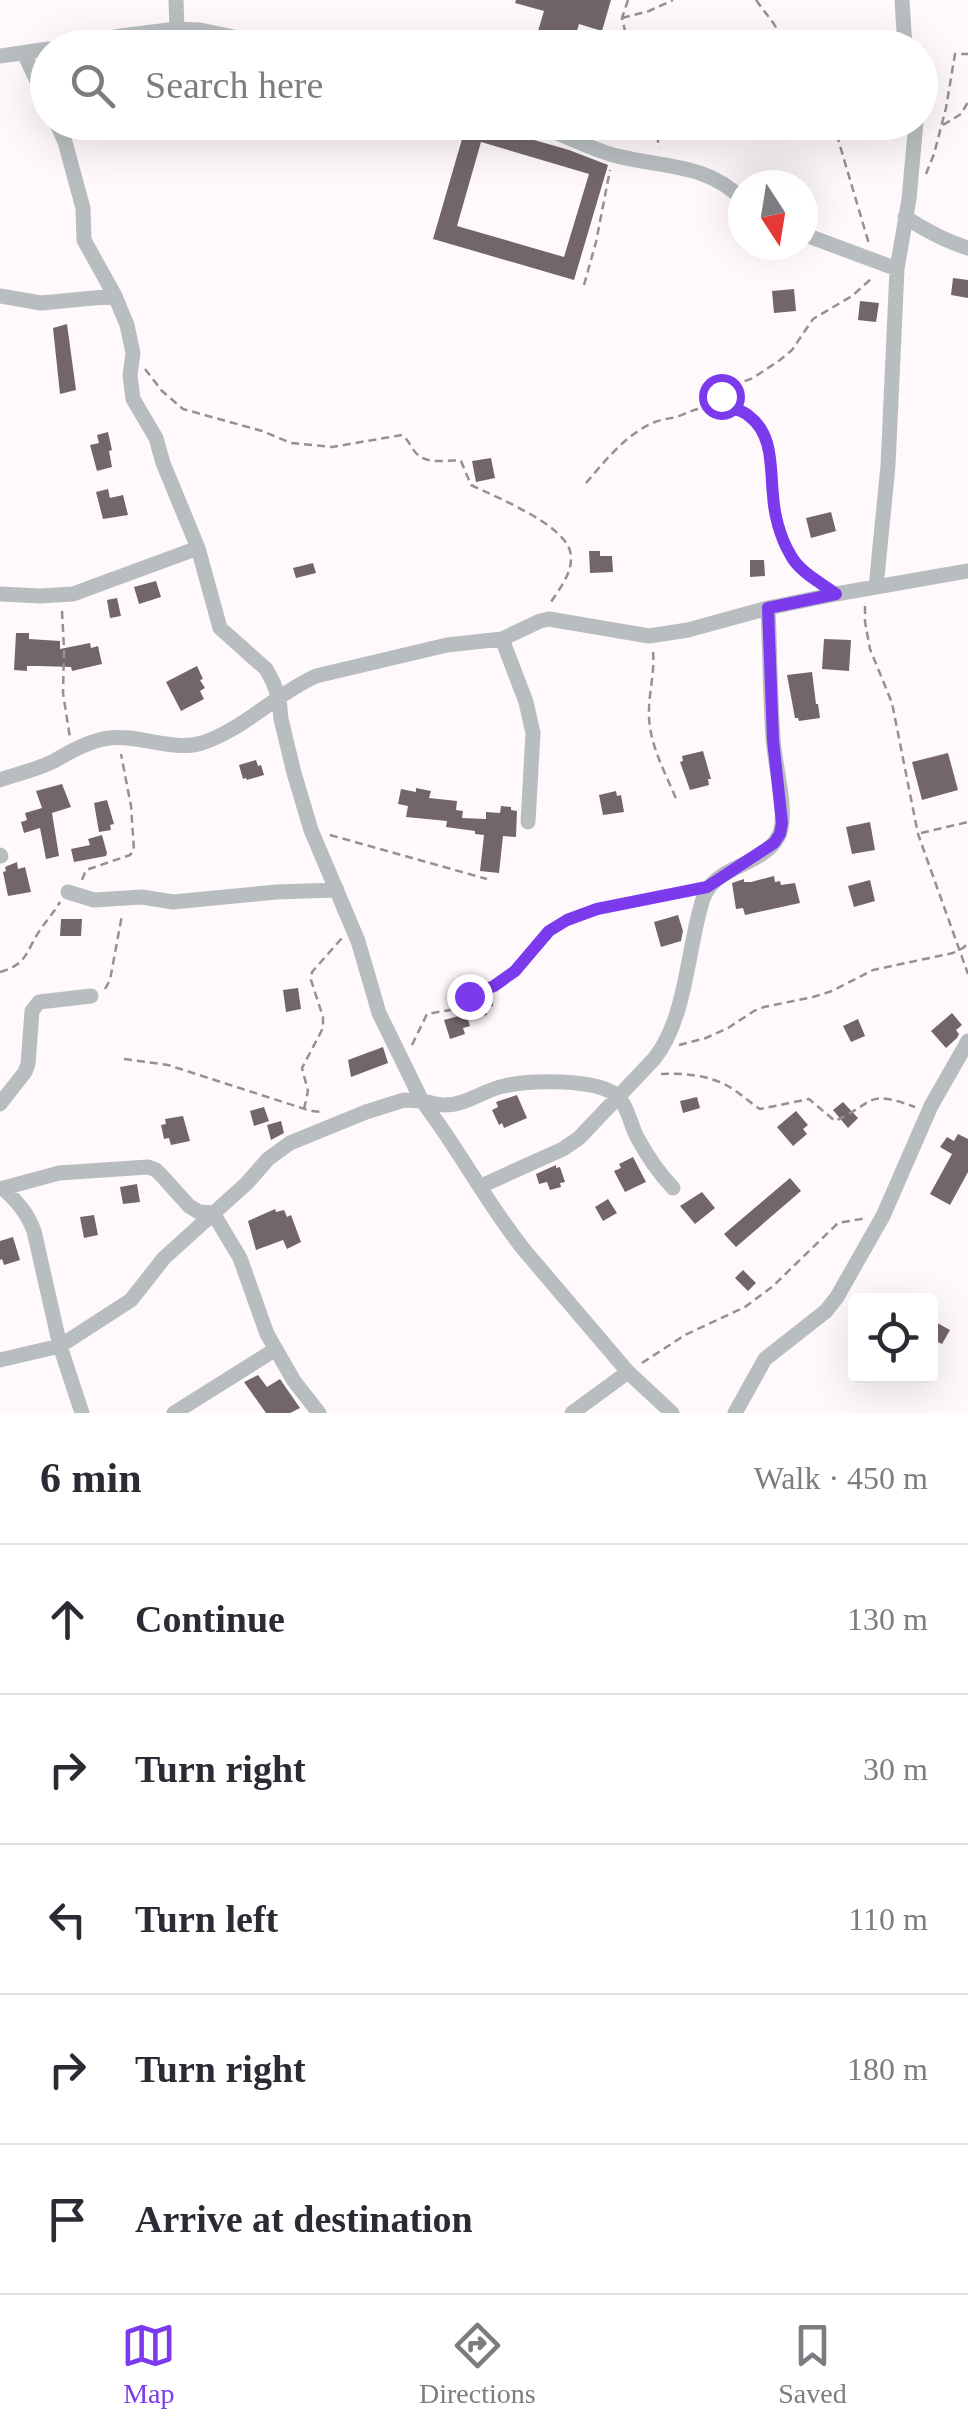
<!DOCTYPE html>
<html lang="en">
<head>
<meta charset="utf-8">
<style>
	:root { --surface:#fff; --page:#f2f2f3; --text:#2b2b33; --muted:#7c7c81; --line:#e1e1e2; --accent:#7c3aed }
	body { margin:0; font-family:"Times New Roman",serif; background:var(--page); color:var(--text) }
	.controls { position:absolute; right:30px; bottom:30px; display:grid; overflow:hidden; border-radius:10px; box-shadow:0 10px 40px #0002 }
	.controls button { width:90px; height:90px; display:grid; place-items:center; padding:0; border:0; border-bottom:2px solid var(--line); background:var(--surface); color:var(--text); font:50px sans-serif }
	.compass { position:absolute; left:728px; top:170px; width:90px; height:90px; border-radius:50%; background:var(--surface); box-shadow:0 10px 40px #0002; rotate:168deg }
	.stop { position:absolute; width:30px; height:30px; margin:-22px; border:8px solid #7c3aed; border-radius:50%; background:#fff }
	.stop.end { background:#7c3aed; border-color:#fff; box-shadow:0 2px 10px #0008 }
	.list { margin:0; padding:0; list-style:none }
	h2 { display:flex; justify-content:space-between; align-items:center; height:130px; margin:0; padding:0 40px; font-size:42px }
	h2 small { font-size:32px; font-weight:400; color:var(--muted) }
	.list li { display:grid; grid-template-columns:65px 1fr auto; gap:30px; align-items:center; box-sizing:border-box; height:150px; padding:0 40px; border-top:2px solid var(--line) }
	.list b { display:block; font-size:38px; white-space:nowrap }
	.list em { font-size:32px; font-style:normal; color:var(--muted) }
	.icon { flex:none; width:55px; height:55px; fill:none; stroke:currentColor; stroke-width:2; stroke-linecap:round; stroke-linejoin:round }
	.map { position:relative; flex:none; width:968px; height:1413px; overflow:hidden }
	.search { position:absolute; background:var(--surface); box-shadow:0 10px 40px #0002; left:30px; right:30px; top:30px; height:110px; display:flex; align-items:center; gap:25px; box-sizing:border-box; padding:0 35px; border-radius:55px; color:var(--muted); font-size:38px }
	.sheet { height:880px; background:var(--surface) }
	nav { display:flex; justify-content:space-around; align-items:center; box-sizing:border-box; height:140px; border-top:2px solid var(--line); background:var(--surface); font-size:28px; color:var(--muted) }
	nav a { display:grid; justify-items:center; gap:5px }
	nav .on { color:var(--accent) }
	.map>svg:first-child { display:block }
	.building { fill:#72666b; fill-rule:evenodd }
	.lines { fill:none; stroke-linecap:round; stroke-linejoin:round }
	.path { stroke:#959092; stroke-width:2.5; stroke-dasharray:8 5; stroke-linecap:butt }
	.minor { stroke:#b8bebf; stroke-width:15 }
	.route { stroke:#7c3aed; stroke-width:12 }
</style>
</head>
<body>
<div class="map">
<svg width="968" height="1413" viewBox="0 0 968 1413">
	<rect width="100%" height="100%" fill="#fff9fc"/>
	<path class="building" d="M516,0H611L602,31L579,24L572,48H533L544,11L515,3Z
		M467,122H483L482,125L569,150L608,165L574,280L433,239ZM481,142L589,174L564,257L457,226Z
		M953,278L968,280V298L951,295Z
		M794,289L796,311L774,313L772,291Z
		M860,301L879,303L876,322L858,320Z
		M67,324L76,390L60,394L53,328Z
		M108,432L112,450L109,451L112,467L97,471L90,445L99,443L97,435Z
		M491,458L495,478L476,482L472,461Z
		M108,489L110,498L123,495L128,515L103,519L96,492Z
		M831,512L836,531L811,538L806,518Z
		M589,551H600V556H612L613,572L590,573Z
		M750,560H764L765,576L750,577Z
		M313,563L316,573L296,578L293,568Z
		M156,581L161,597L139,604L134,587Z
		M117,598L121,616L110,618L107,600Z
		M16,633H29V639L60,641V649L90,643L91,648L98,646L102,664L72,671L71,667L39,666H27V671L14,670Z
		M824,639L851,640L849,671L822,669Z
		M197,666L203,679L200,680L205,688L200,691L204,699L181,711L166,682Z
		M812,672L816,704H818L820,718L799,721L798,718H795L787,675Z
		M703,751L711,779H708L709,785L690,790L680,762L683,761L682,756Z
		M948,753L958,790L922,800L912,762Z
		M256,760L258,766L261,765L264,775L247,780L246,778L243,779L239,765Z
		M62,784L71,807L52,813L59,856L46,859L40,828L24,833L21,822L27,820L25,813L42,808L36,791Z
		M416,788L431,791L429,798L457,801L456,810L463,811L462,818L486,819V812L500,813L501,806L511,807V810L517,811L516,837L503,836L499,873L480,871L484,835L475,834V831L446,827L447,821L406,817L408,806L398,804L401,789L416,792Z
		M616,791L617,796L621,795L624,812L603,815L599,795Z
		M107,800L114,824L110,825L111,830L99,832L94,803Z
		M870,822L875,850L852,854L846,827Z
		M102,835L107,853L106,856L74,862L71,849L90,845L88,839Z
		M17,862L18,869L25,867L31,892L8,896L3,872L6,871L5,867Z
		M774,876L775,882L780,881L781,885L795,883L800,903L745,915L743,908L736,909L732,883L744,879V882H751Z
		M870,880L875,901L854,907L848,886Z
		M678,915L683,931L681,941L661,947L654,922Z
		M61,919H82L81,936H60Z
		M298,988L301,1009L286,1012L283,990Z
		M491,995L493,1006L486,1008L487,1015L472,1017L469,998Z
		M952,1013L962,1025L956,1030L959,1034L957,1038L946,1048L931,1031Z
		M466,1014L470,1026L463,1028L465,1034L450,1039L444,1020Z
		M858,1019L865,1036L851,1042L843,1026Z
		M383,1047L388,1063L351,1077L348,1060Z
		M517,1095L527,1118L504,1128L502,1123L499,1125L492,1110L498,1107L496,1102Z
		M697,1097L700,1108L683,1113L680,1101Z
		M843,1102L858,1118L848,1128L833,1110Z
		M264,1107L269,1121L254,1126L250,1111Z
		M796,1111L808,1125L803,1129L807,1134L793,1146L777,1127Z
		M183,1116L190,1141L171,1145L169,1138L164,1139L161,1125L166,1124L165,1119Z
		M281,1121L284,1133L271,1140L267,1125Z
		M958,1134L968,1139V1172L950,1205L930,1194L952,1154L940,1147L947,1137L954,1141Z
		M633,1157L646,1182L625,1192L614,1171L621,1168L619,1164Z
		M556,1165V1168L560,1167L565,1182L560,1183L561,1187L550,1190L547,1182L539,1184L536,1174Z
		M790,1178L801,1191L736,1247L724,1234Z
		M137,1184L140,1202L123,1204L120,1187Z
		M702,1192L715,1208L695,1224L680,1206Z
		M608,1199L617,1213L603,1221L595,1207Z
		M275,1209L276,1212L284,1210L287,1217L291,1215L301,1242L287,1249L283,1240L256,1250L248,1221Z
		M94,1215L98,1235L84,1238L80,1217Z
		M13,1237L20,1260L4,1265L2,1259L0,1260V1241Z
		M743,1270L756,1283L748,1291L735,1278Z
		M930,1319L950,1330L942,1344L938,1342L930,1351Z
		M258,1375L267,1387L280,1379L300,1408L290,1413H266L244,1382Z"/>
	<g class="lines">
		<path class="path" d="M628,0L622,18L629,48
			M756,0L774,24L787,48
			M622,18L649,11L673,0
			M655,122L659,148
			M833,122L869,244
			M943,125L961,114L968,102
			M926,174L934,154L946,108L955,54H968
			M584,285L596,242L610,170
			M145,369L162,391L183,409L262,431L291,443L332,447L402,435C410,441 411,449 418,455C429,465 447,459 461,461L471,485C496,497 563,524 570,551C575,570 560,588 551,602
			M714,404L732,386L753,378L780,360L792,350L813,319L852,296L872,278
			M586,483C605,461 627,433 655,422C665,418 674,419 684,414C700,407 712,405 729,408C784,420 767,486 779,527C787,554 796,566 819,581
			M865,606V622L870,649L892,703L918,834L968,974
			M62,611L64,649L63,693L70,738
			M653,652C655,674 648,695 649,717C650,746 666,774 677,801
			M921,833L968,822
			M330,835L487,879
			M82,880L86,870L130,855L134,850L131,806L121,754
			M0,972C28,964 26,951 40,930C47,920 54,912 60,902
			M105,989L110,980L122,915
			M412,1045L427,1014L450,1010L462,999L494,986L515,971L549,931L567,920L597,909L691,890
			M679,1045L706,1038L728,1028L754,1011L764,1007L813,997L832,991L873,970L953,953L963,948L968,943
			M124,1059L168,1065L311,1111L324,1112
			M661,1074C682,1073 707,1075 726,1085C738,1091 749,1102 760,1109L809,1099L835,1121C876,1102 866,1089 915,1107
			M304,1109L308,1091L302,1068L323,1028V1017L311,980L312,972L342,938
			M642,1363L685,1335L745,1307L772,1287L838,1223L867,1218"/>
		<path class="minor" d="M176,0L177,29
			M902,0L905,48
			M60,48L120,36L177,29L200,30L287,48
			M24,53L48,105
			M0,56L48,49
			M56,122L65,142L83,208L84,240L115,296L127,325L133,353L130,375L133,399L156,438L163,463L198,548L220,628L266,669L273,682L279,698L281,719L294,773L311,830L358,941L379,1013L422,1101C429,1102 438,1105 445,1105C466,1105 484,1090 504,1086C529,1080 597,1078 617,1096C627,1104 631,1126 637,1137C647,1156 658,1172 673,1188
			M525,122C556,130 583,146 613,155C661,168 706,162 743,200
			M905,217C925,230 945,241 968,248
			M803,234L897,269
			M0,296L41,303L115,296
			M876,587L888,466L897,269L909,199L916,122
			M0,594L40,596L73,594L198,548
			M502,639L526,702L533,733L528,822
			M0,780C17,774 35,770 52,762C70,752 88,741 109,738C139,734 172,752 202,743C244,729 276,694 316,676L447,645L502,639L540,621L549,619L649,636L688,630L768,608L836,594L968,571
			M0,855L1,856
			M68,892L94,900L142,897L173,902L276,892L337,890
			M0,1104L25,1072L28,1064L32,1011L39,1002L91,996
			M481,1186L563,1149L579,1138L654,1059C687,1018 687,948 703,899C714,865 762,867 778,837C790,816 774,764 773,738C770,695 770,651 768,608
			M3,1188C17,1202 27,1212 34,1231L60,1346L82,1413
			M0,1189L59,1173L148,1167L156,1170L162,1176L189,1206L199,1212L213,1213L240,1258L267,1334L294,1381L319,1413
			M0,1360L60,1346L131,1300L164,1258L247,1183L268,1159L290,1143L366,1112L404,1100L422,1101C459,1149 487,1204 525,1251L628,1372L672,1413
			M174,1413L276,1349
			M572,1413L628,1372
			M735,1413L765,1359L826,1311L837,1297L883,1216L931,1106L968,1041"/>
	</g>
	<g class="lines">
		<path class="route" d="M469,996L494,986L515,971L549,931L567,920L597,909L707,887L774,843L780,834L782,823L773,740L768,608L836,594C820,582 799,572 790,554C780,537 774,514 773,495C770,468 774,435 749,416C740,408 725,407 713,405L721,396"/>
	</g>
</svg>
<div class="controls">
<button><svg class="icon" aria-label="locate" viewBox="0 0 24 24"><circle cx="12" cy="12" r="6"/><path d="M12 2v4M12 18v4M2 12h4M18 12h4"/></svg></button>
</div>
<svg class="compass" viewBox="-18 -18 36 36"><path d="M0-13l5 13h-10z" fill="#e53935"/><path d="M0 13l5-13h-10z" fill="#7c7c81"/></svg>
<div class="stop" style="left:721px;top:396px"></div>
<div class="stop end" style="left:469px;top:996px"></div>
<div class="search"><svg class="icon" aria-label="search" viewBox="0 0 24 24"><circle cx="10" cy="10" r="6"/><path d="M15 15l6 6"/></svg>Search here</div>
</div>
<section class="sheet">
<h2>6 min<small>Walk · 450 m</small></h2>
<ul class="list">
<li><svg class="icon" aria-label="ahead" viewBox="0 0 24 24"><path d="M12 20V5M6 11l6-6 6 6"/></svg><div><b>Continue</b></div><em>130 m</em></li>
<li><svg class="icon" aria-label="right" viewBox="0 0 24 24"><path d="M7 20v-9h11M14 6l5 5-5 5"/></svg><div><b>Turn right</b></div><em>30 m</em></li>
<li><svg class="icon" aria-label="left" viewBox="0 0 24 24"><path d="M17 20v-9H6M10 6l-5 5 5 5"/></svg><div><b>Turn left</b></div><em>110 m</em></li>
<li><svg class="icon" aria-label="right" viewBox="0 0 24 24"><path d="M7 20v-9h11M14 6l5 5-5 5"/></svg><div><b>Turn right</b></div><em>180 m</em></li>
<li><svg class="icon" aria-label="arrive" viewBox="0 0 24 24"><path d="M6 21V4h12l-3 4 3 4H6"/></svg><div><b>Arrive at destination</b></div></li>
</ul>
</section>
<nav>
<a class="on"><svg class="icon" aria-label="map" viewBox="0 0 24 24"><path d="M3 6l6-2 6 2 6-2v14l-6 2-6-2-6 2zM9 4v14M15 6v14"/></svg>Map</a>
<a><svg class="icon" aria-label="directions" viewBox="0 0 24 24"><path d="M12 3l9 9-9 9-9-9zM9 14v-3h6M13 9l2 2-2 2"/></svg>Directions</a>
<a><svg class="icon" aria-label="saved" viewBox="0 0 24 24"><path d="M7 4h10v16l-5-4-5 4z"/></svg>Saved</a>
</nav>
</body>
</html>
